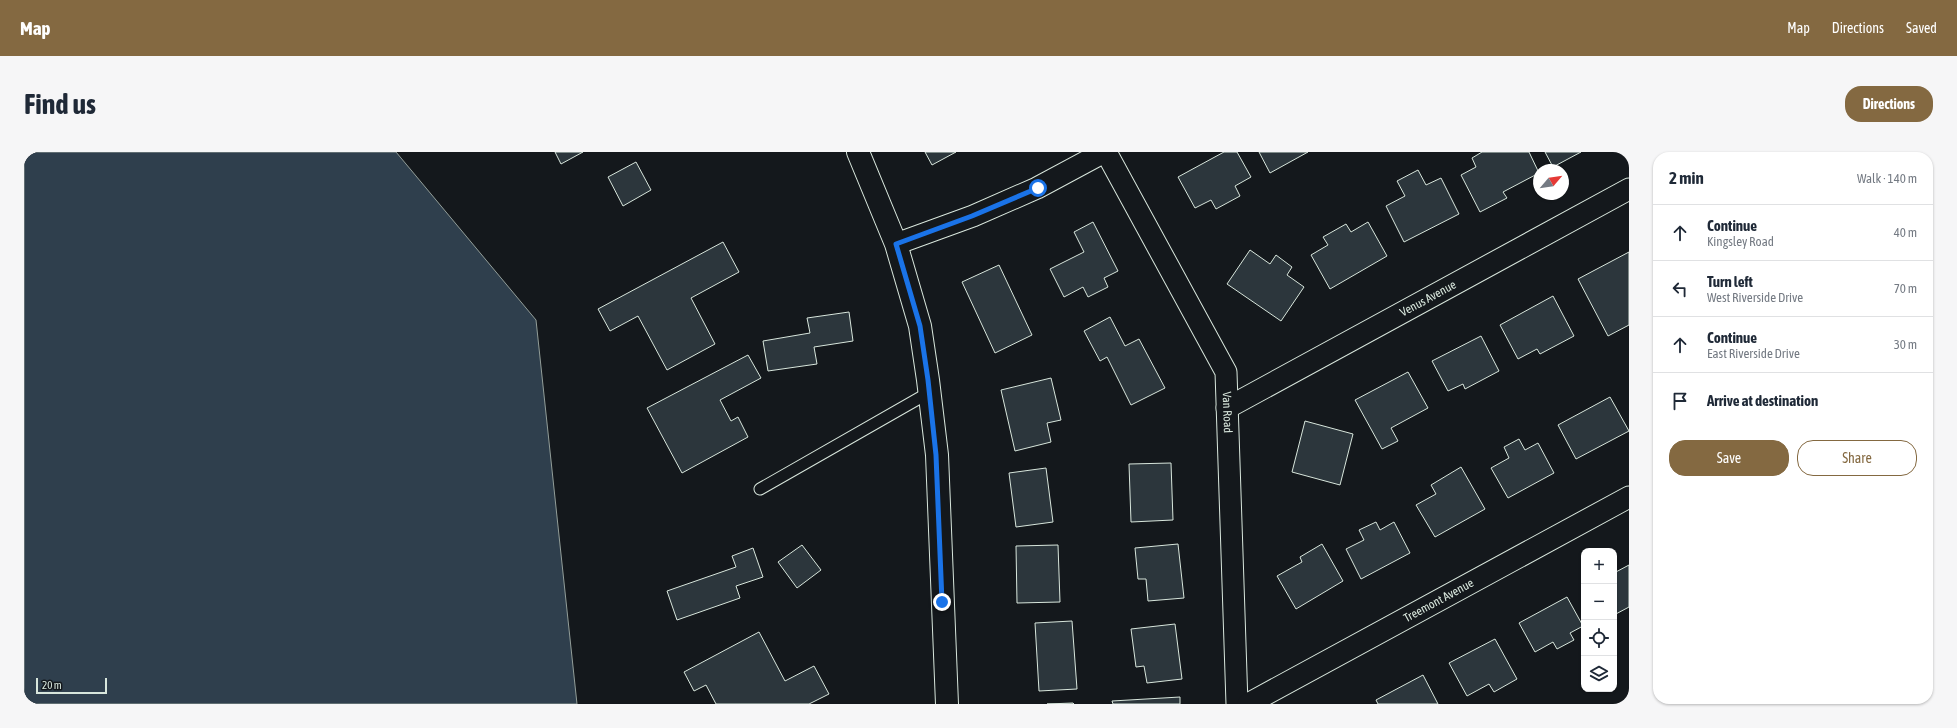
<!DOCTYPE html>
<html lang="en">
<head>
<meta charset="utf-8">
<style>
	:root { --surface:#fff; --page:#f6f6f7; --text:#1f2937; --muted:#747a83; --line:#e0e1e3; --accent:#846941 }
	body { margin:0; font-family:"Asap Condensed",sans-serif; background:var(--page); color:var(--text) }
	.controls { position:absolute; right:12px; bottom:12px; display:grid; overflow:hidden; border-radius:8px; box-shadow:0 1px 3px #0004 }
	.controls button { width:36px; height:36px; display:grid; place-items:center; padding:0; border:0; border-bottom:1px solid var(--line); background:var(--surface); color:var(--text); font:20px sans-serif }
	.compass { position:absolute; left:1509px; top:12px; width:36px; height:36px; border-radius:50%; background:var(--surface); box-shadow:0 1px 3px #0004; rotate:61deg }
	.scale { position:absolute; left:12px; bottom:10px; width:71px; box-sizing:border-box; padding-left:4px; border:2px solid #d8e6dc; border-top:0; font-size:11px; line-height:14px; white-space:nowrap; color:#d8e6dc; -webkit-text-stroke:3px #14181c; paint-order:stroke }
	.stop { position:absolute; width:12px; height:12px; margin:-9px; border:3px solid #1a73e8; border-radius:50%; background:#fff }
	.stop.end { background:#1a73e8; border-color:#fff; box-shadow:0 1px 4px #0008 }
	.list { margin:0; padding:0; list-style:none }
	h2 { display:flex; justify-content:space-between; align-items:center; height:52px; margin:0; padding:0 16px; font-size:17px }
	h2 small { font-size:13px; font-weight:400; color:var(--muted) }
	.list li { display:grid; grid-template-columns:26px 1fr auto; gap:12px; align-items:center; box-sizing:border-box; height:56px; padding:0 16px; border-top:1px solid var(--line) }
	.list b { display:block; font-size:15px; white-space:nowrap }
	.list p { margin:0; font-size:13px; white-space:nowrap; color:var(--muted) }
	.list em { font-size:13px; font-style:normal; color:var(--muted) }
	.actions { display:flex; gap:8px; padding:12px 16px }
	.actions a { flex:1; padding:9px 0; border:1px solid var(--accent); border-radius:16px; text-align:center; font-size:14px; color:var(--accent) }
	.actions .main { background:var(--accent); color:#fff }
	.icon { flex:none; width:22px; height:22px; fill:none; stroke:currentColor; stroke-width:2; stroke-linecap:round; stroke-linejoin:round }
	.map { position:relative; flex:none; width:1605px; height:552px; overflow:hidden; border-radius:16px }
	header { display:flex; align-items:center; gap:24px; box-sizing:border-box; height:56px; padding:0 20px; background:var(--accent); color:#fff }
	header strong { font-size:19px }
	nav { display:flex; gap:22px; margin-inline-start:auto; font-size:14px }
	.intro { display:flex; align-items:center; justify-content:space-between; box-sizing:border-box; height:96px; padding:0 24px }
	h1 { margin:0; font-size:28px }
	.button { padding:10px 18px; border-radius:16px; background:var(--accent); color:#fff; font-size:14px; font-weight:700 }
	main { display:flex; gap:24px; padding:0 24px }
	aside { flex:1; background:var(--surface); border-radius:16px; box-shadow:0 1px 3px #0004 }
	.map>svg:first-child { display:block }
	.water { fill:#2f3f4d; stroke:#939e99 }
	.building { fill:#2c363c; stroke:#d8e6dc }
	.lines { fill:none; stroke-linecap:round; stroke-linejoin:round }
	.lane-casing { stroke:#d8e6dc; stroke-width:13 }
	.street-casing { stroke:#d8e6dc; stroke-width:23 }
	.secondary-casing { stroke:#d8e6dc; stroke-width:24 }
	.lane { stroke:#14181c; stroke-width:11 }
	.street { stroke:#14181c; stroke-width:21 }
	.secondary { stroke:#14181c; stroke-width:22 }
	.route { stroke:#1a73e8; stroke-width:5 }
	.labels { text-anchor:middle; stroke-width:3; stroke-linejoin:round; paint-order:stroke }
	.street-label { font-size:12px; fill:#d8e6dc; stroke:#14181c }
</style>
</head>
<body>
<header>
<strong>Map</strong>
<nav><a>Map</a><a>Directions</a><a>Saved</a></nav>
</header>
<div class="intro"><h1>Find us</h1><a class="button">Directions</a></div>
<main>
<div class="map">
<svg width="1605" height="552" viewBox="0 0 1605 552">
	<rect width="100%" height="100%" fill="#14181c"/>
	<path class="water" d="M0,0H372L512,168L553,552H0Z"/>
	<path class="building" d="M531,0H559L537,12Z
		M901,0H932L908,13Z
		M1200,0H1213L1227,25L1211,34L1216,44L1192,57L1187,48L1171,56L1154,25Z
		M1235,0H1284L1246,21Z
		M1458,0H1505L1515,21L1479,40L1483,46L1456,60L1437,23L1452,15L1448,6Z
		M1521,0H1557L1529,15Z
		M612,10L627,38L599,54L584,25Z
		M1394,18L1402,33L1417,26L1435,62L1380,90L1362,54L1381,44L1373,29Z
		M1069,70L1094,119L1080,126L1084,135L1064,145L1059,135L1040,145L1026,117L1060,100L1050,80Z
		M1344,70L1363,104L1306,137L1287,103L1304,93L1299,85L1322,72L1327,80Z
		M699,90L715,120L667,146L691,192L643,218L614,164L586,179L574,157Z
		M1226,98L1246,112L1252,103L1268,115L1263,123L1280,135L1257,169L1203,132Z
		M1605,100V173L1584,184L1554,127Z
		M975,113L1008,183L971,201L938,130Z
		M1529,144L1550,184L1516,202L1513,197L1494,207L1476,173Z
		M825,160L829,189L790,195L793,212L744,219L739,189L786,181L783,166Z
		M1086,165L1101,194L1115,187L1141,236L1107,253L1083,205L1076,209L1060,179Z
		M1457,184L1475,219L1441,237L1439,232L1424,239L1408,209Z
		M724,203L737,226L696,248L707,269L714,265L724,285L658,321L623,256Z
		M1384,220L1404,256L1367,276L1374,289L1358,297L1331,248Z
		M1027,226L1037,268L1023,271L1027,290L991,299L977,238Z
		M1586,245L1605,279L1552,307L1534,273Z
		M1281,269L1329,282L1316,333L1268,320Z
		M1495,287L1501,298L1514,291L1530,321L1484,346L1467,316L1485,306L1480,295Z
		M1147,311L1149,368L1107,370L1105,312Z
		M1437,315L1461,357L1411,385L1392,353L1412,342L1407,333Z
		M1022,316L1029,370L992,375L985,321Z
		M1352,370L1356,378L1370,370L1386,401L1337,427L1322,397L1340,388L1335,378Z
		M1154,392L1160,446L1124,449L1122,427H1114L1111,396Z
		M1298,392L1319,429L1272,457L1253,424L1278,410L1276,405Z
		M778,393L797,418L773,436L754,410Z
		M1034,393L1036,450L993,451L992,394Z
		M729,396L739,425L712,434L716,446L653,468L643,439L712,415L708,404Z
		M1605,413V455L1590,463V421Z
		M1543,445L1559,474L1546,481L1550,488L1533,497L1529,490L1511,500L1495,471Z
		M1048,469L1053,537L1015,539L1011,471Z
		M1151,472L1158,527L1123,531L1120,514L1112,515L1107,477Z
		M735,480L761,529L790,514L805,542L785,552H692L682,533L670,539L660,520Z
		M1471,487L1493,527L1470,540L1465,532L1443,544L1425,511Z
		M1399,523L1414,552H1354L1352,548Z
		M1156,545V552H1089L1088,549Z
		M1049,551L1050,552H1023Z"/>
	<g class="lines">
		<g class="lane-casing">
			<path id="lane" d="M736,337L906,240"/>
		</g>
		<g class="street-casing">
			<g id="street">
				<path id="s1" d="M1082,0L1202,220L1213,552"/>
				<path d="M872,92L949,64L1013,36L1080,0"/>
				<path id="s2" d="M1203,256L1605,37"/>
				<path id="s3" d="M1224,552L1605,345"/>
			</g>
		</g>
		<g class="secondary-casing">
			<path id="secondary" d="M834,0L872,92L896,174L904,228L913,303L923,552"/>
		</g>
		<use href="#lane" class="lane"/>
		<use href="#street" class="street"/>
		<use href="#secondary" class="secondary"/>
	</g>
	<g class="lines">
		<path class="route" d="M918,450L912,303L904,228L896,174L872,92L948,64L1014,36"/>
	</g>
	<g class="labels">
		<g class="street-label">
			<text dy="4" stroke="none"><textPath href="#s2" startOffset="229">Venus Avenue</textPath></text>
			<text dy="4" stroke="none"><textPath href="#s1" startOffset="291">Van Road</textPath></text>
			<text dy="4" stroke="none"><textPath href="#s3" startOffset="217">Treemont Avenue</textPath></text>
		</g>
	</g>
</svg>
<div class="controls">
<button>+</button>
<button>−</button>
<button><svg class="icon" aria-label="locate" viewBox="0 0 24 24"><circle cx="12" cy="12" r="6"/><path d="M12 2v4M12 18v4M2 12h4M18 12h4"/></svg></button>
<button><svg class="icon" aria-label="layers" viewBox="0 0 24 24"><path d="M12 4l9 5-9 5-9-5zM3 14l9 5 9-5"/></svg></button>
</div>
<svg class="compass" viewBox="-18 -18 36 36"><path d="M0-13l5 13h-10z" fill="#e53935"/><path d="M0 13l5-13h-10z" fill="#747a83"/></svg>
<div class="scale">20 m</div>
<div class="stop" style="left:1014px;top:36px"></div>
<div class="stop end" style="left:918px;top:450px"></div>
</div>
<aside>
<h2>2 min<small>Walk · 140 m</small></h2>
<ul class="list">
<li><svg class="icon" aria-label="ahead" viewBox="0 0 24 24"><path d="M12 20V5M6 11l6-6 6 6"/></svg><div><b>Continue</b><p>Kingsley Road</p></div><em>40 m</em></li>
<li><svg class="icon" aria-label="left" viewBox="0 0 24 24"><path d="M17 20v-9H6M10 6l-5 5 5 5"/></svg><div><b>Turn left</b><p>West Riverside Drive</p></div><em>70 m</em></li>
<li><svg class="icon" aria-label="ahead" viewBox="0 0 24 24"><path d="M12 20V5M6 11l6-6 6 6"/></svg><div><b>Continue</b><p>East Riverside Drive</p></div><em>30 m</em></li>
<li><svg class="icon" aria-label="arrive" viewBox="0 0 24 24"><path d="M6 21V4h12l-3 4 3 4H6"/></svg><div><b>Arrive at destination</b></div></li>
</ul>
<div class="actions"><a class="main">Save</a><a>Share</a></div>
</aside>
</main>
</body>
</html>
